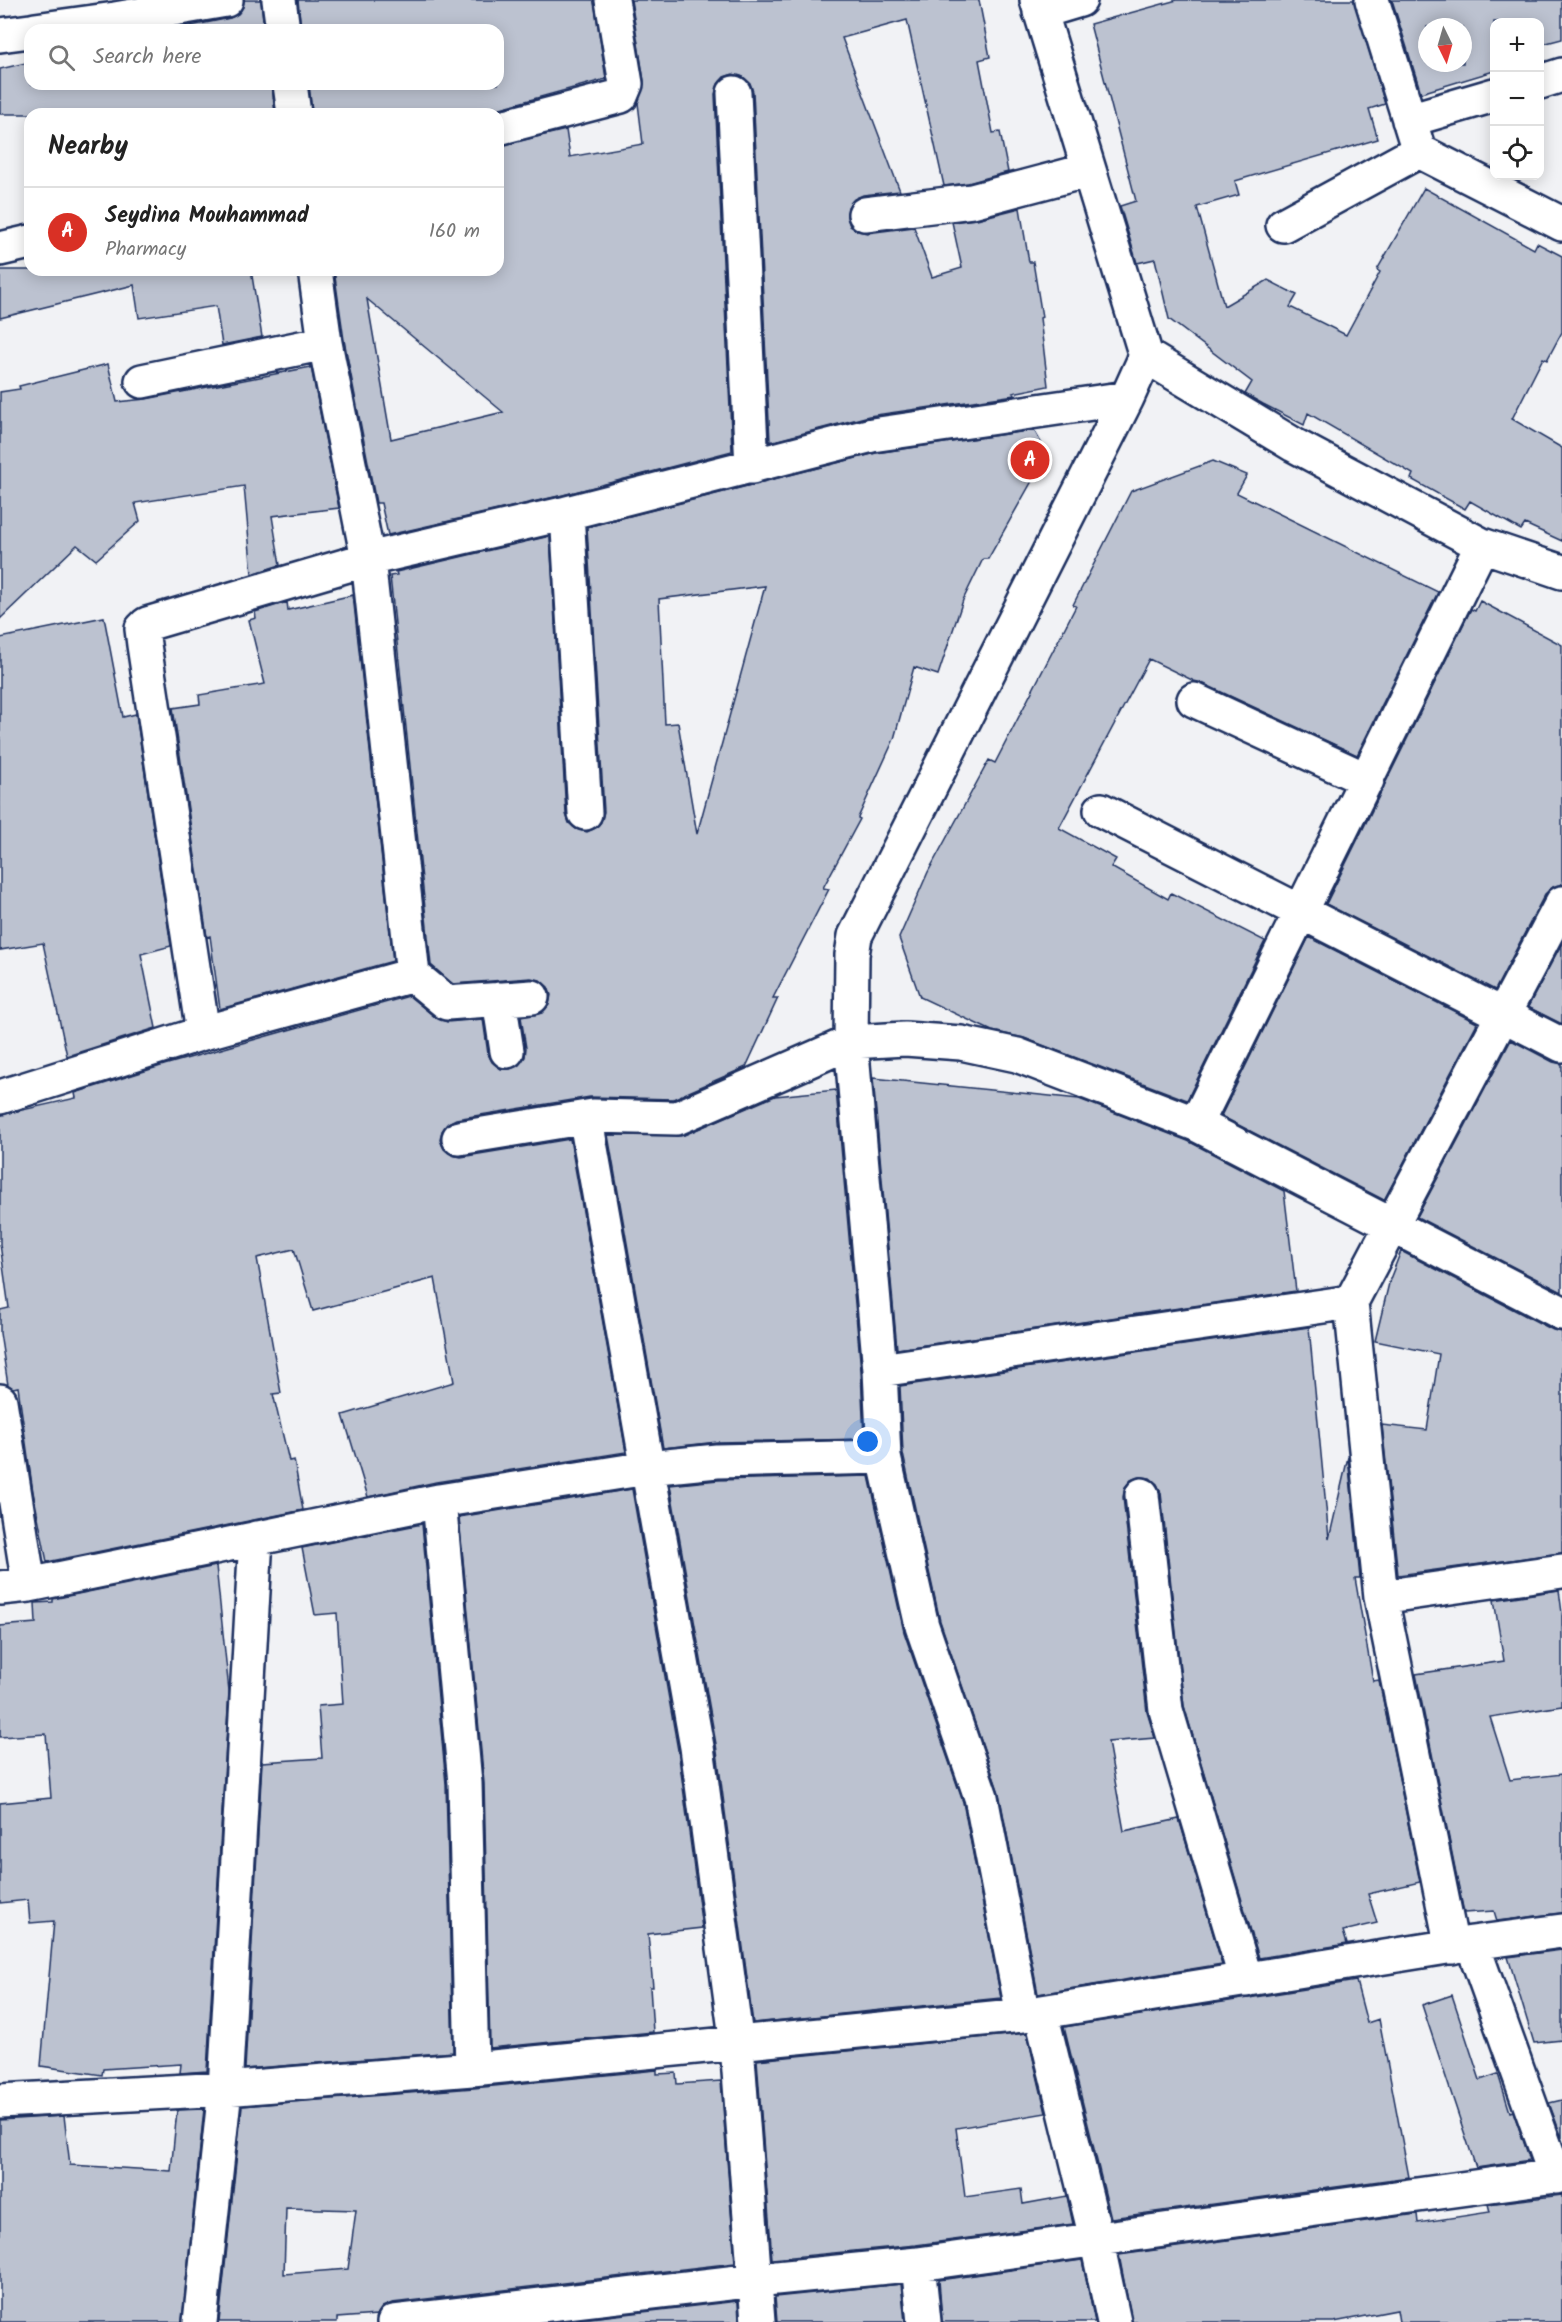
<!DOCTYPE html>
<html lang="en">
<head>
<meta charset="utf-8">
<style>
	:root { --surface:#fff; --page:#f2f2f2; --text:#222; --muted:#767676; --line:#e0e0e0; --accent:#d93025 }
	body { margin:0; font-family:Kalam,sans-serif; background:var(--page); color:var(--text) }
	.controls { position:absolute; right:18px; top:18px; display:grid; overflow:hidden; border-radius:12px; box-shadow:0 3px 15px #0003 }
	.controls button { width:54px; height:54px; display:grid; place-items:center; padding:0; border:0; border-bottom:2px solid var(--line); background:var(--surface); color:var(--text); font:30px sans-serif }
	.compass { position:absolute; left:1418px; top:18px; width:54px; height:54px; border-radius:50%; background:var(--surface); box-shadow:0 3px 15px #0003; rotate:175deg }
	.you { position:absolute; left:868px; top:1442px; width:21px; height:21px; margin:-15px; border:4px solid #fff; border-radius:50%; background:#1a73e8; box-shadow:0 0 0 9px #1a73e833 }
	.badge { display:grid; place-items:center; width:39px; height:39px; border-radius:50%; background:var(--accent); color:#fff; font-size:20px; font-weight:700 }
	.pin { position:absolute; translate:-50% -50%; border:3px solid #fff; box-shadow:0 2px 6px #0006 }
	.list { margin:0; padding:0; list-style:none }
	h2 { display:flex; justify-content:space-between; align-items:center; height:78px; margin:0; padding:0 24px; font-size:26px }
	h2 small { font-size:20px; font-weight:400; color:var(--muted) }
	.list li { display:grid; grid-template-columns:39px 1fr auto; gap:18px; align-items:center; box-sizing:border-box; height:90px; padding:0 24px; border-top:2px solid var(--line) }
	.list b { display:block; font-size:22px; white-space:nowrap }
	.list p { margin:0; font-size:20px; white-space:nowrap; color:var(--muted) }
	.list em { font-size:20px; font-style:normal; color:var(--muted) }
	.icon { flex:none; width:33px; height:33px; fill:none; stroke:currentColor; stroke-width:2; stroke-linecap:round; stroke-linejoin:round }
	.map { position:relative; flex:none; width:1562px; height:2322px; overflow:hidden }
	.search { position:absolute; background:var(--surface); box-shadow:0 3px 15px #0003; left:24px; top:24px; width:480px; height:66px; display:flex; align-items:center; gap:15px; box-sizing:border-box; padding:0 21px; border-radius:18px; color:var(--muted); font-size:22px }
	.panel { position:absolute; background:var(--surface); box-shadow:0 3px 15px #0003; left:24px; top:108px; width:480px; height:168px; border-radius:18px }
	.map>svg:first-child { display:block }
	.building { fill:#bcc2d0; stroke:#1b2f5e; stroke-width:1.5; fill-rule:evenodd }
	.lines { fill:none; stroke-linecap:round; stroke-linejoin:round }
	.minor-casing { stroke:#1b2f5e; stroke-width:38 }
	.minor { stroke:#fff; stroke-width:33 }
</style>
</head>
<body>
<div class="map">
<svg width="1562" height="2322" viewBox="0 0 1562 2322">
	<rect width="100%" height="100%" fill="#f1f2f5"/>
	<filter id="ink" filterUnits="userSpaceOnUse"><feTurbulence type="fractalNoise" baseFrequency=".0167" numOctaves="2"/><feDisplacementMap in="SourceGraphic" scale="12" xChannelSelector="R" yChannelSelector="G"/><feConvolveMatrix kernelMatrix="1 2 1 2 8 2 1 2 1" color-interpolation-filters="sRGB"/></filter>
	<g filter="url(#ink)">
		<path class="building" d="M244,0H261L264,30H171L230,18L238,14L243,7Z
			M298,0H594L606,79L493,110L486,114H312L309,84H498V30H301Z
			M631,0H979L990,57L979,60L993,133L1000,132L1008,172L968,183L944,186L907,20L842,38L900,191L863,195L854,199L848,207L847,217L850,226L858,231L867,233L914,227L932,277L962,268L952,222L977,219L1020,208L1029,262H1033L1042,317L1040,318L1048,386L1013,393L1015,395L869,416L770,442L753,92L750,83L743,77L733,74L724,77L718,84L715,94L732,451L563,495L388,535L381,503H376L344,340L334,270H498V146L566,130L570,157L643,144L638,103L644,81ZM367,299L503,412L391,439Z
			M1177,0H1354L1385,104L1369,109L1378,139L1235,181L1239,195L1197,207L1224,306L1268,280L1297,295L1290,307L1346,335L1380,272L1377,270L1424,188L1534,249L1537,243L1562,256V332L1547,360L1543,358L1512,419L1562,448V541L1525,524L1521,530L1470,501L1465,509L1411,479L1413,474L1308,413L1304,425L1263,404L1245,394L1252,382L1169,319L1155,259L1137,263L1120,206L1136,201L1090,24Z
			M1392,0H1562V39L1539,45V22H1494V71L1421,93ZM1427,27H1463V63H1427Z
			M30,62V84H272L275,114H0V69Z
			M0,270H251L262,337L222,345L216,306L139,318L134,285L0,318Z
			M108,364L117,402L146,399L311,367L339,508L272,516L280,565L252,574L244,486L135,503L140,521L96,560L77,545L0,619V392L20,389L19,386Z
			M1034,430L1043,446L1032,481L988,559H983L963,600L938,675L914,667L894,739L858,818L860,819L823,888L829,889L773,998H778L746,1067L673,1099L590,1097L456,1119L448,1123L442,1131L440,1140L444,1149L452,1155L461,1157L570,1139L626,1452L436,1482L368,1497L343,1415L454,1382L435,1278L313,1311L294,1249L257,1258L281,1393L273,1394L289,1461L294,1460L303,1510L47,1562L33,1492L18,1387L13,1388L8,1385L0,1333V1310L9,1308L0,1244V1115L76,1098L75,1093L164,1065L409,996L435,1017L447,1022L483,1019L488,1054L492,1062L501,1069H510L519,1065L525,1057L526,1048L521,1017L542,1013L549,1005L551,995L548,987L540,980L531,978L453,984L431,965L390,576L397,575L396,572L550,536L566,814L569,823L576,829L587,832L596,828L601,822L604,812L587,527L876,453ZM765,586L697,834L678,723L665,724L659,599Z
			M1213,461L1247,475L1237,493L1438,592L1357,755L1202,683L1194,681L1149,659L1059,828L1116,859L1111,867L1168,899L1171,893L1265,941L1187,1100L1024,1038L992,1031L920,997L899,938L928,872L989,760L995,763L1076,606L1073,605L1131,491Z
			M353,595L393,961L220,1009L210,936L207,937L173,708L200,704L199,695L265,684L249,620L256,618L255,612L287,602L288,610Z
			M1480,601L1562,645V884L1553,887L1545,894L1495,990L1326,904L1471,609L1475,611Z
			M104,617L123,717L136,714L171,946L141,954L156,1028L67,1056L43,943L0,950V638Z
			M1309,937L1477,1023L1384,1200L1221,1116Z
			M1562,943V1024L1528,1007Z
			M1511,1040L1553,1062L1562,1064V1292L1417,1217Z
			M873,1078L1079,1099L1188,1141L1284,1191L1296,1291L897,1349Z
			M836,1090L861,1371L864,1439L717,1442L663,1448L608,1135H684L775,1096Z
			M1401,1251L1553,1330L1562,1332V1553L1398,1575L1382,1425L1427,1430L1439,1354L1375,1341L1390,1279Z
			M1309,1327L1329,1539L1348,1457L1360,1578H1355L1373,1681L1379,1680L1420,1882L1368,1894L1377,1923L1343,1931L1347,1944L1259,1958L1184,1706L1161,1493L1157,1484L1150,1478L1139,1477L1131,1480L1125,1487L1123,1497L1147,1712L1155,1738L1108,1742L1124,1831L1179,1819L1222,1964L1038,1994L999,1793L940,1621L903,1454L900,1386Z
			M869,1476L904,1632L963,1802L1001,1998L753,2023L716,1744L670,1485L718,1480Z
			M632,1489L678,1750L702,1928L648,1934L653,1987H650L653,2032L490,2048L484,1783L459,1517Z
			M422,1524L446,1784L453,2052L245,2069L262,1762L322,1758L318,1706L343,1704L337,1613L315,1615L302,1548Z
			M216,1566L229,1691L207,2071L180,2073L181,2064L103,2069L102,2075L41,2066L54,1921L30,1923L28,1900L0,1903V1803L51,1798L46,1734L0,1737V1626L36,1623L35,1603L53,1602V1599Z
			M1559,1590L1562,1613V1706L1490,1717L1510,1780L1562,1774V1913L1497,1921L1494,1911L1464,1913L1416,1674L1504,1661L1494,1600Z
			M1562,1950V2040L1534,2043L1508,1957Z
			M1356,1981L1367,2023L1379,2019L1409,2177L1111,2218L1064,2027Z
			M1452,1995L1480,2080L1498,2074L1510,2112L1513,2111L1530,2160L1476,2168L1422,2005Z
			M1027,2033L1046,2113L956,2128L965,2197L1021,2189L1023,2204L1067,2196L1073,2224L916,2245L772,2259L757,2060Z
			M657,2070V2074L676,2073L677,2084L721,2081L735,2263L392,2303L382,2307L377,2315L337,2318V2322H219L242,2106L474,2088ZM286,2208L356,2210L348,2269L284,2274Z
			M1562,2100V2138L1549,2103Z
			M204,2109L182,2322H0V2120L64,2116L70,2165L171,2171L177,2110Z
			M1562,2195V2322H1399L1397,2310L1334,2322H1132L1119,2255L1417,2214L1418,2223L1490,2212L1488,2204Z
			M1082,2260L1095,2322H942L939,2280Z
			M901,2284L905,2322H777L775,2297Z
			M738,2301L739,2322H556Z"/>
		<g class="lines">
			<g class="minor-casing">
				<path id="minor" d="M279,0L283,30
					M1372,0L1419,151L1562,224
					M1040,12L1080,0
					M35,30L115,19L226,0
					M0,35L30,31
					M1540,82L1562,75
					M290,84L294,114
					M734,93L752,467
					M1409,120L1494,95
					M498,128L621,96L626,84L612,0
					M865,214L972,201L1089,170
					M1283,225L1419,151
					M0,249L30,242
					M315,270L325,343L368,559L413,975L447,1003L532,997
					M1146,356L1294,445L1482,545L1562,572
					M142,381L325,343
					M567,513L585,813
					M1194,700L1367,780
					M1101,810L1562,1045
					M499,999L507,1051
					M203,1033L144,645L142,629L147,624L368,559L567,513L872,435L1127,398
					M0,1097L203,1033L413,975
					M587,1118V1126L697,1747L737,2045L758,2322
					M1196,1124L1482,545
					M459,1138L593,1116L677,1118L851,1042L905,1039L961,1043L1017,1055L1196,1124L1562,1313
					M880,1370L1351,1302
					M0,1401L29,1585
					M1142,1495L1166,1710L1246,1980
					M439,1501L465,1783L472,2069
					M0,1588L29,1585L439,1501L647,1468L717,1461L884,1457
					M1381,1597L1562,1571
					M1472,1943L1556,2177
					M1452,1947L1381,1597L1351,1302L1562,903
					M1041,2013L1096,2238L1114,2322
					M1023,2015L981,1797L922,1626L884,1457L880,1370L851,1042L852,955L855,936L1127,398L1146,356L1037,0
					M0,2101L225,2089L472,2069L1023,2015L1472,1943L1562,1931
					M918,2264L924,2322
					M200,2322L225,2089L256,1538
					M394,2322L755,2280L918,2264L1562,2175"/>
			</g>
			<use href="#minor" class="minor"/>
		</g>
	</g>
</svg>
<div class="controls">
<button>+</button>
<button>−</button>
<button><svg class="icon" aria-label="locate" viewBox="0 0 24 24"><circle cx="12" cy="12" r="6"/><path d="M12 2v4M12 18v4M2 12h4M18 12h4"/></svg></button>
</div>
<svg class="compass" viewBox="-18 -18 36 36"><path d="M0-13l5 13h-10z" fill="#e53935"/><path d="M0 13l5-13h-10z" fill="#767676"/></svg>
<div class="you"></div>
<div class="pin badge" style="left:1030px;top:460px">A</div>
<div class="search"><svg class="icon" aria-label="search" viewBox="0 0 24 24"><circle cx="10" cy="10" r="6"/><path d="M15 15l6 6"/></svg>Search here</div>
<section class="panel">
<h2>Nearby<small></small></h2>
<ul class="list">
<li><span class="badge">A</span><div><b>Seydina Mouhammad</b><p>Pharmacy</p></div><em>160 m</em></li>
</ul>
</section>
</div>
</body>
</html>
